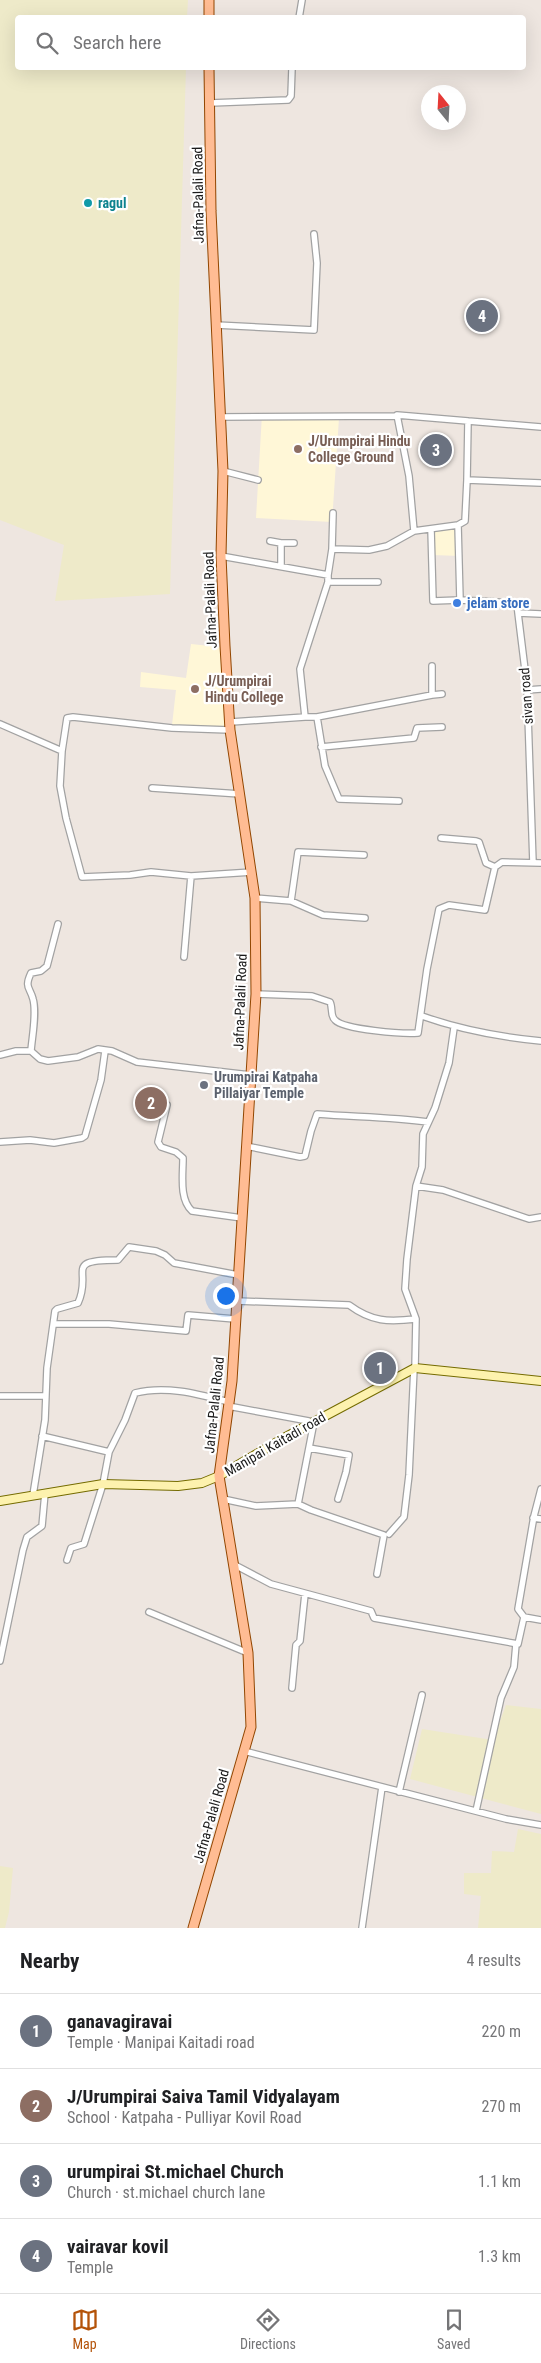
<!DOCTYPE html>
<html lang="en">
<head>
<meta charset="utf-8">
<style>
	:root { --surface:#fff; --page:#f2f2f2; --text:#202124; --muted:#757577; --line:#e0e0e0; --accent:#b45309 }
	body { margin:0; font-family:"Roboto Condensed",sans-serif; background:var(--page); color:var(--text) }
	.compass { position:absolute; left:421px; top:85px; width:45px; height:45px; border-radius:50%; background:var(--surface); box-shadow:0 5px 20px #0002; rotate:342deg }
	.you { position:absolute; left:225px; top:1295px; width:18px; height:18px; margin:-12px; border:4px solid #fff; border-radius:50%; background:#1a73e8; box-shadow:0 0 0 8px #1a73e833 }
	.badge { display:grid; place-items:center; width:32px; height:32px; border-radius:50%; background:var(--accent); color:#fff; font-size:16px; font-weight:700 }
	.pin { position:absolute; translate:-50% -50%; border:2px solid #fff; box-shadow:0 1px 5px #0006 }
	.list { margin:0; padding:0; list-style:none }
	h2 { display:flex; justify-content:space-between; align-items:center; height:65px; margin:0; padding:0 20px; font-size:21px }
	h2 small { font-size:16px; font-weight:400; color:var(--muted) }
	.list li { display:grid; grid-template-columns:32px 1fr auto; gap:15px; align-items:center; box-sizing:border-box; height:75px; padding:0 20px; border-top:1px solid var(--line) }
	.list b { display:block; font-size:19px; white-space:nowrap }
	.list p { margin:0; font-size:16px; white-space:nowrap; color:var(--muted) }
	.list em { font-size:16px; font-style:normal; color:var(--muted) }
	.icon { flex:none; width:28px; height:28px; fill:none; stroke:currentColor; stroke-width:2; stroke-linecap:round; stroke-linejoin:round }
	.map { position:relative; flex:none; width:541px; height:1928px; overflow:hidden }
	.search { position:absolute; background:var(--surface); box-shadow:0 5px 20px #0002; left:15px; right:15px; top:15px; height:55px; display:flex; align-items:center; gap:12px; box-sizing:border-box; padding:0 18px; border-radius:5px; color:var(--muted); font-size:19px }
	.sheet { height:365px; background:var(--surface) }
	nav { display:flex; justify-content:space-around; align-items:center; box-sizing:border-box; height:70px; border-top:1px solid var(--line); background:var(--surface); font-size:14px; color:var(--muted) }
	nav a { display:grid; justify-items:center; gap:2px }
	nav .on { color:var(--accent) }
	.map>svg:first-child { display:block }
	.education { fill:#fff7d7 }
	.farmland { fill:#eeeac9 }
	.lines { fill:none; stroke-linecap:round; stroke-linejoin:round }
	.street-casing { stroke:#a2a2a2; stroke-width:8 }
	.secondary-casing { stroke:#746b00; stroke-width:10 }
	.primary-casing { stroke:#924600; stroke-width:11 }
	.street { stroke:#fff; stroke-width:5.5 }
	.secondary { stroke:#fdf2ae; stroke-width:8 }
	.primary { stroke:#ffbc93; stroke-width:9 }
	.culture-dot { fill:#0f9aa8; stroke:#fff; stroke-width:2 }
	.education-dot { fill:#8d6e63; stroke:#fff; stroke-width:2 }
	.shop-dot { fill:#3f7fe0; stroke:#fff; stroke-width:2 }
	.worship-dot { fill:#6b7280; stroke:#fff; stroke-width:2 }
	.labels { text-anchor:middle; stroke-width:4.5; stroke-linejoin:round; paint-order:stroke }
	.street-label { font-size:14px; fill:#1b1b1b; stroke:#fff }
	.culture-label { font-size:14px; font-weight:bold; fill:#0d838f; stroke:#fff; text-anchor:start }
	.education-label { font-size:14px; font-weight:bold; fill:#785e54; stroke:#fff; text-anchor:start }
	.shop-label { font-size:14px; font-weight:bold; fill:#366cbe; stroke:#fff; text-anchor:start }
	.worship-label { font-size:14px; font-weight:bold; fill:#5b616d; stroke:#fff; text-anchor:start }
</style>
</head>
<body>
<div class="map">
<svg width="541" height="1928" viewBox="0 0 541 1928">
	<rect width="100%" height="100%" fill="#eee6e0"/>
	<path class="education" d="M262,414L339,418L332,522L256,518Z
		M458,525L460,556L432,555L431,529Z
		M191,644L229,648L236,732L172,725L176,690L140,687L141,672L186,678Z"/>
	<path class="farmland" d="M0,0H188L187,17L18,18V68H186L170,594L55,601L64,545L0,520Z
		M506,1705L541,1709V1814L410,1779L422,1729L493,1740Z
		M518,1829L541,1834V1928H478L481,1896L464,1894V1873H491L492,1851L514,1852Z
		M0,1866L13,1868L9,1912L5,1928H0Z"/>
	<g class="lines">
		<g class="street-casing">
			<path id="street" d="M299,18L302,0
				M210,103L288,100L291,96L292,68
				M216,325L314,330L317,263L314,234
				M220,417L397,416
				M468,421L541,427
				M223,471L258,480
				M458,525L460,600L517,603L518,613
				M431,529L433,601L460,600
				M414,531L409,476L397,415L468,421L467,480
				M270,541L281,543
				M332,549L333,513
				M221,556L328,575V582L300,669L305,717L231,722
				M281,566V543H294
				M328,575L332,549L369,550L387,546L414,531L458,525L465,521L467,480L541,483
				M328,582H378
				M527,690L541,689
				M432,695L442,694
				M305,717H317L432,695V666
				M317,717L325,766L339,799L399,801
				M0,724L62,751L67,718L73,717L172,728L230,730
				M321,747L414,738L417,728L442,727
				M62,751L60,786L66,818L82,877L130,875L151,872L191,876L252,872
				M152,788L240,794
				M441,838L476,841L479,842L486,863L495,867
				M533,863L527,686L518,613L541,614
				M255,898L291,901L323,915L365,918
				M291,901L298,852L364,855
				M184,957L191,876
				M256,994L312,996L330,1002C333,1008 330,1016 335,1020C344,1030 404,1034 418,1033L427,969L439,909L449,905L485,910L495,867L502,862L541,863
				M422,1016C461,1030 500,1037 541,1041
				M31,1051C32,1037 37,1013 33,999C30,987 24,988 31,973L41,971L47,966L58,924
				M0,1055L16,1051H31L40,1059L48,1061L78,1057L98,1049L112,1051L137,1062L250,1075
				M167,1105L158,1142L161,1147L176,1152L183,1158C183,1175 179,1199 192,1211L242,1218
				M0,1142L30,1140L54,1143L82,1138L85,1136L101,1080L105,1051
				M246,1146L300,1157L305,1156L311,1131L317,1114C355,1117 391,1117 428,1122
				M416,1186L443,1190L529,1219L541,1217
				M237,1301L349,1305C372,1322 388,1322 416,1319
				M54,1324H109L186,1331L188,1315L235,1319
				M415,1368L416,1319L405,1289L407,1259L416,1186L422,1167L423,1134L435,1108L449,1063L454,1028
				M0,1396H45
				M228,1406L314,1422L298,1504
				M42,1436L109,1452
				M309,1448L349,1455L346,1472L338,1499
				M33,1495L45,1420L47,1368L55,1311L57,1309L78,1303C93,1271 62,1260 118,1260L129,1247L156,1251L165,1255L174,1263L238,1275
				M223,1499L256,1506L298,1504L311,1510L384,1535L377,1574
				M533,1518L541,1519
				M389,1534L404,1517L409,1475L414,1368
				M67,1560L71,1548L84,1544L103,1484L109,1452L125,1420L135,1393C166,1385 198,1394 229,1402
				M233,1564L271,1584L371,1611L374,1618L518,1644L524,1617L518,1609L534,1516L541,1489
				M149,1612L248,1653
				M524,1617L541,1620
				M0,1661L23,1550L27,1537L42,1526L45,1493
				M292,1688L296,1645L300,1641L305,1594
				M244,1751L506,1819L541,1825
				M399,1792L422,1695
				M476,1811L501,1698L514,1667L516,1644
				M362,1928L382,1787"/>
		</g>
		<g class="secondary-casing">
			<path id="secondary" d="M0,1501L103,1484L178,1486L202,1483L219,1476L282,1439L415,1368L541,1381"/>
		</g>
		<g class="primary-casing">
			<path id="primary" d="M209,0V18
				M193,1928L251,1727L248,1653L219,1476L232,1381L256,994L255,898L230,730L225,646L221,556L223,471L211,211L209,68"/>
		</g>
		<use href="#street" class="street"/>
		<use href="#secondary" class="secondary"/>
		<use href="#primary" class="primary"/>
	</g>
	<circle class="culture-dot" cx="88" cy="203" r="5"/>
	<g class="education-dot">
		<circle cx="298" cy="449" r="5"/>
		<circle cx="195" cy="689" r="5"/>
	</g>
	<circle class="shop-dot" cx="457" cy="603" r="5"/>
	<circle class="worship-dot" cx="204" cy="1085" r="5"/>
	<g class="labels">
		<g class="street-label">
			<text transform="translate(198 195) rotate(-91)" y="5">Jafna-Palali Road</text>
			<text transform="translate(210 600) rotate(-92)" y="5">Jafna-Palali Road</text>
			<text transform="translate(526 696) rotate(-94)" y="5">sivan road</text>
			<text transform="translate(240 1002) rotate(-88)" y="5">Jafna-Palali Road</text>
			<text transform="translate(214 1405) rotate(-84)" y="5">Jafna-Palali Road</text>
			<text transform="translate(275 1444) rotate(-30)" y="5">Manipai Kaitadi road</text>
			<text transform="translate(211 1816) rotate(-74)" y="5">Jafna-Palali Road</text>
		</g>
		<g class="culture-label">
			<text x="98" y="208">ragul</text>
		</g>
		<g class="education-label">
			<text x="308" y="446">J/Urumpirai Hindu<tspan x="308" dy="16">College Ground</tspan></text>
			<text x="205" y="686">J/Urumpirai<tspan x="205" dy="16">Hindu College</tspan></text>
		</g>
		<g class="shop-label">
			<text x="467" y="608">jelam store</text>
		</g>
		<g class="worship-label">
			<text x="214" y="1082">Urumpirai Katpaha<tspan x="214" dy="16">Pillaiyar Temple</tspan></text>
		</g>
	</g>
</svg>
<svg class="compass" viewBox="-18 -18 36 36"><path d="M0-13l5 13h-10z" fill="#e53935"/><path d="M0 13l5-13h-10z" fill="#757577"/></svg>
<div class="you"></div>
<div class="pin badge" style="left:380px;top:1368px;background:#6b7280">1</div>
<div class="pin badge" style="left:151px;top:1103px;background:#8d6e63">2</div>
<div class="pin badge" style="left:436px;top:450px;background:#6b7280">3</div>
<div class="pin badge" style="left:482px;top:316px;background:#6b7280">4</div>
<div class="search"><svg class="icon" aria-label="search" viewBox="0 0 24 24"><circle cx="10" cy="10" r="6"/><path d="M15 15l6 6"/></svg>Search here</div>
</div>
<section class="sheet">
<h2>Nearby<small>4 results</small></h2>
<ul class="list">
<li><span class="badge" style="background:#6b7280">1</span><div><b>ganavagiravai</b><p>Temple · Manipai Kaitadi road</p></div><em>220 m</em></li>
<li><span class="badge" style="background:#8d6e63">2</span><div><b>J/Urumpirai Saiva Tamil Vidyalayam</b><p>School · Katpaha - Pulliyar Kovil Road</p></div><em>270 m</em></li>
<li><span class="badge" style="background:#6b7280">3</span><div><b>urumpirai St.michael Church</b><p>Church · st.michael church lane</p></div><em>1.1 km</em></li>
<li><span class="badge" style="background:#6b7280">4</span><div><b>vairavar kovil</b><p>Temple</p></div><em>1.3 km</em></li>
</ul>
</section>
<nav>
<a class="on"><svg class="icon" aria-label="map" viewBox="0 0 24 24"><path d="M3 6l6-2 6 2 6-2v14l-6 2-6-2-6 2zM9 4v14M15 6v14"/></svg>Map</a>
<a><svg class="icon" aria-label="directions" viewBox="0 0 24 24"><path d="M12 3l9 9-9 9-9-9zM9 14v-3h6M13 9l2 2-2 2"/></svg>Directions</a>
<a><svg class="icon" aria-label="saved" viewBox="0 0 24 24"><path d="M7 4h10v16l-5-4-5 4z"/></svg>Saved</a>
</nav>
</body>
</html>
